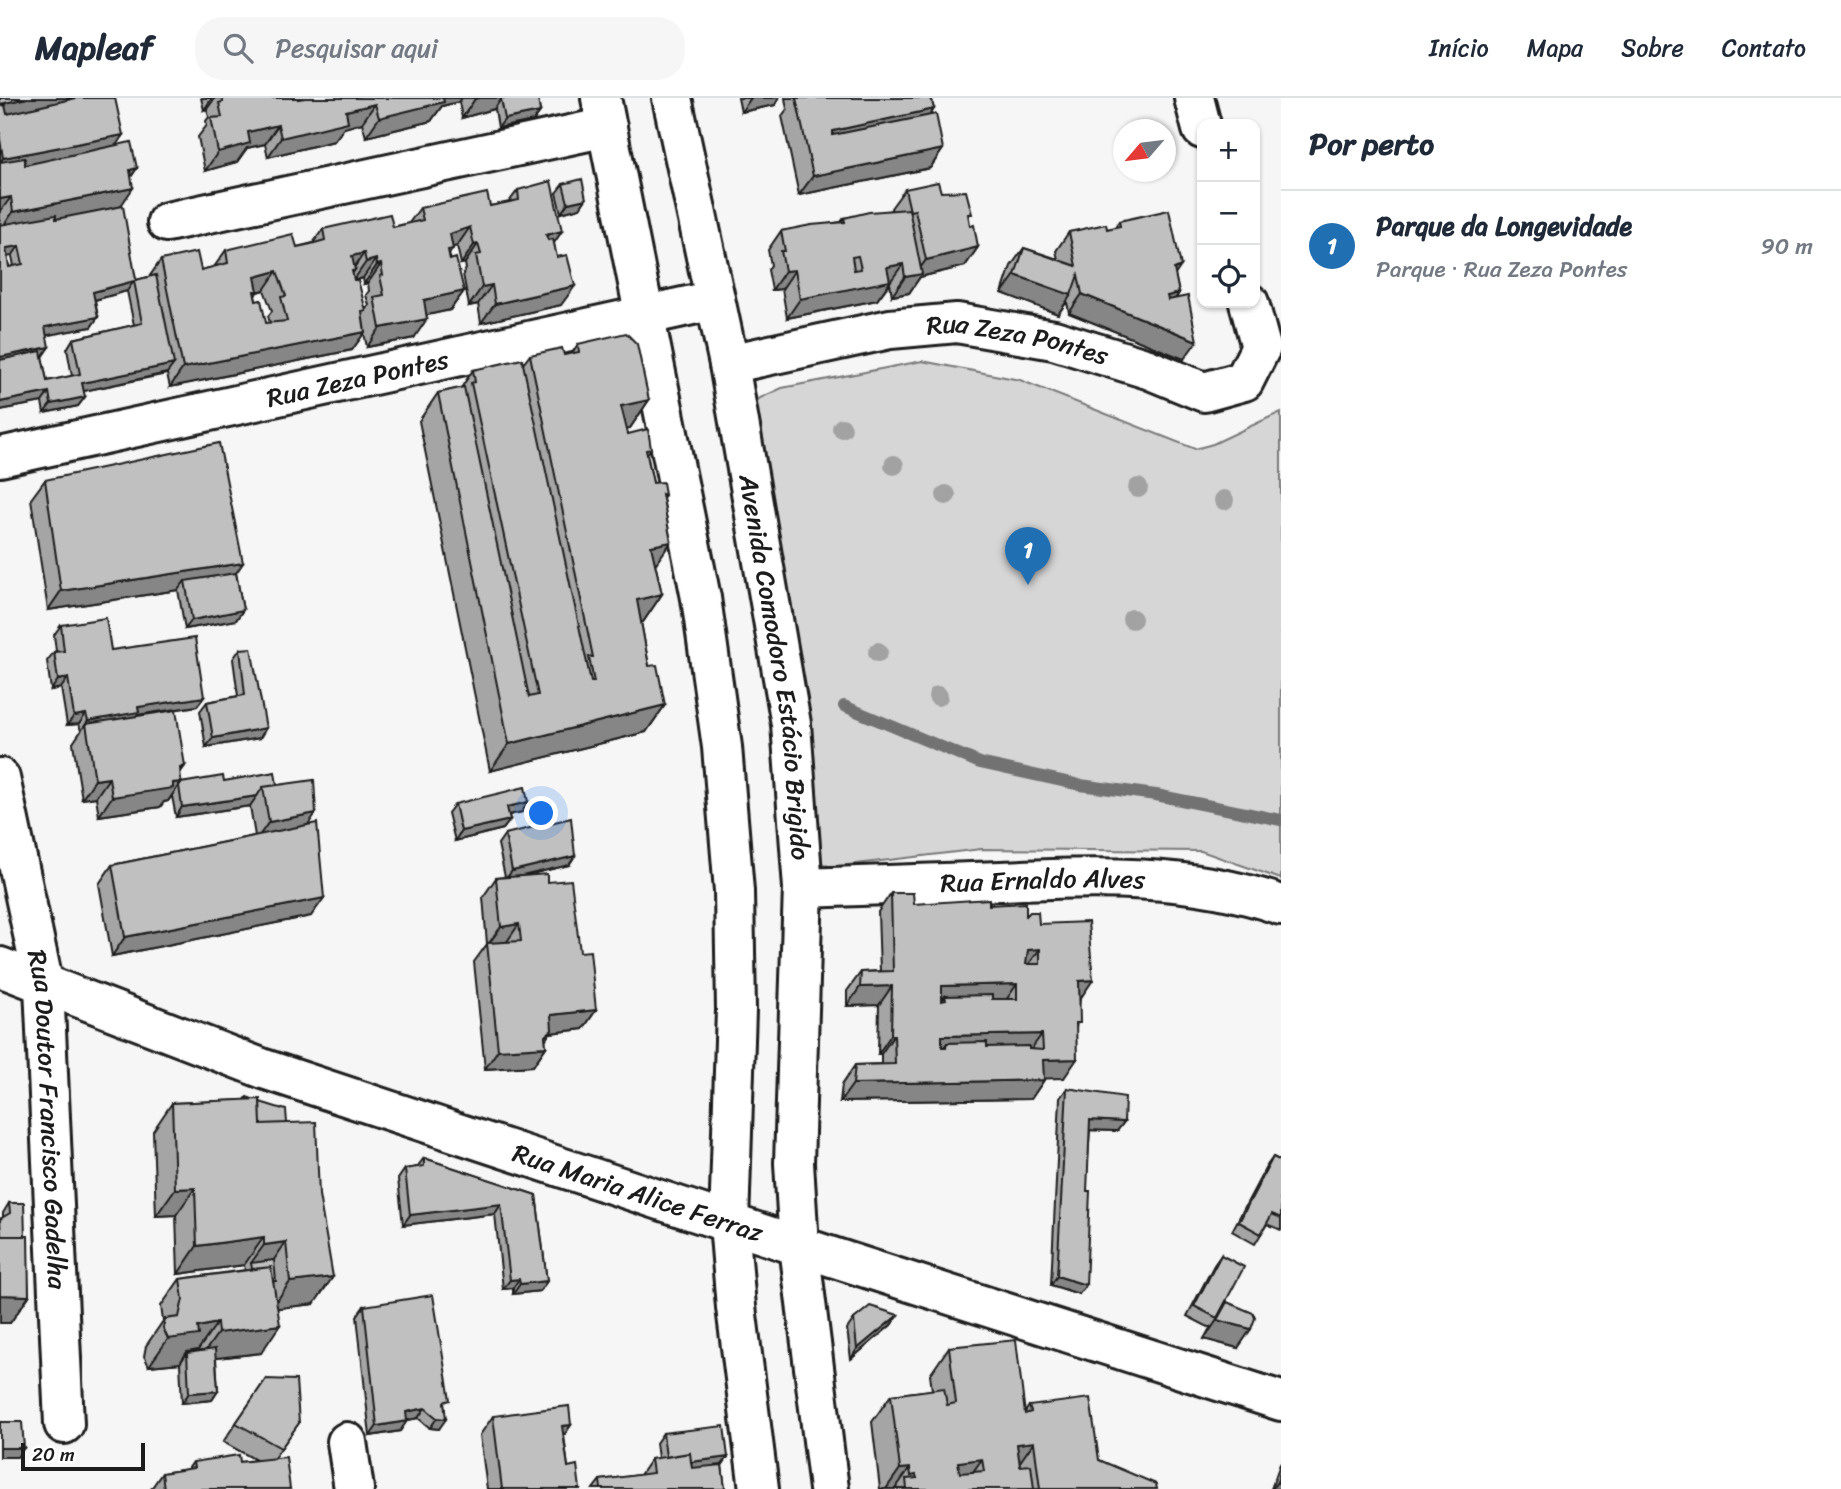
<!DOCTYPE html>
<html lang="pt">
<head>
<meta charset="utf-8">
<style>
	:root { --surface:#fff; --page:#f6f6f7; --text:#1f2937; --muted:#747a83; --line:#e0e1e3; --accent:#1f6fb2 }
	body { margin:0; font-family:Sriracha,sans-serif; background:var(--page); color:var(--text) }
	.controls { position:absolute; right:21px; top:21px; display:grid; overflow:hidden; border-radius:14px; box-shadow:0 2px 5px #0004 }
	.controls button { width:63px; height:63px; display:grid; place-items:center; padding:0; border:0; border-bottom:2px solid var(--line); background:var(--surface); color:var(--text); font:35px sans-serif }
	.compass { position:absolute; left:1113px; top:21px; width:63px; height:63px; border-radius:50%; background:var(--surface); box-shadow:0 2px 5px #0004; rotate:242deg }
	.scale { position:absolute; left:21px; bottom:18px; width:124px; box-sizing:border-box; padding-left:7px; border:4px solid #1c1c1c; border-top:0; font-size:19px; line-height:24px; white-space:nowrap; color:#1c1c1c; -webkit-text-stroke:5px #fff; paint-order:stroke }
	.you { position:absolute; left:542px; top:716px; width:24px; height:24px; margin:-18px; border:5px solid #fff; border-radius:50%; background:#1a73e8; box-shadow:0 0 0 10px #1a73e833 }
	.badge { display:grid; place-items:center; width:46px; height:46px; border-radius:50%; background:var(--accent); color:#fff; font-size:23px; font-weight:700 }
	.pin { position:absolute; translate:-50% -58px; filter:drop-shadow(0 2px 4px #0008) }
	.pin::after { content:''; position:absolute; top:37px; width:24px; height:21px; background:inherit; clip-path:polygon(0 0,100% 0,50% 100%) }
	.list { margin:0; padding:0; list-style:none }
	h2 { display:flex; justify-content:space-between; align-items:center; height:91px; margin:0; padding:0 28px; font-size:30px }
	h2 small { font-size:23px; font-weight:400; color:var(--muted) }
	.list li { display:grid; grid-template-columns:46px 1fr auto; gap:21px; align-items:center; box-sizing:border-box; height:112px; padding:0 28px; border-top:2px solid var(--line) }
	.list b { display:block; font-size:26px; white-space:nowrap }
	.list p { margin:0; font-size:23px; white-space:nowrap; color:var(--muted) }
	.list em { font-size:23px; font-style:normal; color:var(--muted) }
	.icon { flex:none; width:38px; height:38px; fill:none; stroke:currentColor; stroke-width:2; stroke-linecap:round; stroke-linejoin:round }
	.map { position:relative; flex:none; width:1281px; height:1391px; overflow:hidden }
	header { display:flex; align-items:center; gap:42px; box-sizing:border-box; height:98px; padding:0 35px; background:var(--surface); border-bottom:2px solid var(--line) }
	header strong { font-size:33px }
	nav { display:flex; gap:38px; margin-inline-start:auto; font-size:24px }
	.search { width:490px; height:63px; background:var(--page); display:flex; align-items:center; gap:18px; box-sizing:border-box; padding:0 24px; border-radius:28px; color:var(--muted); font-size:26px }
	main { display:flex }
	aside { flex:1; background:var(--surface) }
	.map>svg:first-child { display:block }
	.green { fill:#d6d6d6; stroke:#797979; stroke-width:2 }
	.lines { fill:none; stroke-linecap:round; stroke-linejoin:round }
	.stream { stroke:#727272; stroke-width:12 }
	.minor-casing { stroke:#1c1c1c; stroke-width:44 }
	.major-casing { stroke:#1c1c1c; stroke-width:44 }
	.minor { stroke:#fff; stroke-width:38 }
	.major { stroke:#fff; stroke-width:38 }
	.tree { fill:#a2a2a2 }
	.wall { fill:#a5a5a5; stroke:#1c1c1c; stroke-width:2; fill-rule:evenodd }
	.shaded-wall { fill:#868686; stroke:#1c1c1c; stroke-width:2 }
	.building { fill:#c0c0c0; stroke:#1c1c1c; stroke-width:2; fill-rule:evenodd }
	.labels { text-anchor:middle; stroke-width:7; stroke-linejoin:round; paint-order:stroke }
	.street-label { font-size:26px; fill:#1c1c1c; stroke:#fff }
</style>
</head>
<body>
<header>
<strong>Mapleaf</strong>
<div class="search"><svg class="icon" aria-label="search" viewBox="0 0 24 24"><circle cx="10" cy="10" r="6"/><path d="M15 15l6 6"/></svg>Pesquisar aqui</div>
<nav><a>Início</a><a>Mapa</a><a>Sobre</a><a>Contato</a></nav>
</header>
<main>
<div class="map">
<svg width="1281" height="1391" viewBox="0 0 1281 1391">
	<rect width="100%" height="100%" fill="#f6f6f6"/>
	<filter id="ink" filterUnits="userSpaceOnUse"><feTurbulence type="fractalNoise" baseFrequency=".0143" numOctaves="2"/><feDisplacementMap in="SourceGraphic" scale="14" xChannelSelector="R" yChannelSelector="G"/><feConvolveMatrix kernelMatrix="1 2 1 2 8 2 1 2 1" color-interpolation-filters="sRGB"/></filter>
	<g filter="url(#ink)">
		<path class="green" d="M922,263L1020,282L1195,351L1213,346L1281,314V781L1201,753L981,751L831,769L818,764L744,315L760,300L782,290Z"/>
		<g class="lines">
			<path class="stream" d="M844,608L980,665L1080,687L1156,697L1281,722"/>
			<g class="minor-casing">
				<g id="minor">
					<path d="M1194,0L1202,31"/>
					<path d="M167,124L607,29"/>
					<path d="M1249,205L1261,249"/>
					<path id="s1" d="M729,266L890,231L957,225L1054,242L1148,271L1204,294L1244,283L1261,249"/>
					<path id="s2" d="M0,359L715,202"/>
					<path id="s3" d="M0,680L44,888L64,1326"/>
					<path id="s4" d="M803,790C869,788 935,785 1001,783C1095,779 1190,775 1281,807"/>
					<path id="s5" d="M0,869L264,971L829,1158L1281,1303"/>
					<path d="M347,1344L354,1391"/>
				</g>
			</g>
			<g class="major-casing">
				<g id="major">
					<path d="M601,0L701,500L722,649L734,793L736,912L729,1125L736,1209L759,1391"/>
					<path id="s6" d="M672,0L729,266L791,626L803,790L794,1065L799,1148L829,1391"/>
				</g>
			</g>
			<use href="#minor" class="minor"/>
			<use href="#major" class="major"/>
		</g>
		<g class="tree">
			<circle cx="842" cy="330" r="10"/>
			<circle cx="894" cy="367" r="10"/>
			<circle cx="1138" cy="390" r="10"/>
			<circle cx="946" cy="397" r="10"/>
			<circle cx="1224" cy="402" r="10"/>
			<circle cx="1132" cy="521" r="10"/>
			<circle cx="878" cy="554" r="10"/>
			<circle cx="938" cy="598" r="10"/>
		</g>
		<path class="wall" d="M0,0L116,48L137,70L131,79L121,108L136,182L149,179L161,162L201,172L214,169L226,152L297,149L313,145L323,131L393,129L409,125L420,110L490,108L508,105L518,92L562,133L554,145L561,207L481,225L478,206L469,208L463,176L466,171L465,165L461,166L457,148L453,149L449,157L464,193L450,212L426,217L414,240L367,249L364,235L352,252L170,289L167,276L83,293L85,299L78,308L44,315L42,304L0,312ZM7,158H12L14,168L9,169ZM363,180L364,186L368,185L369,193L366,197L369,207L365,212L357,182ZM264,192L272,213L268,218L270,225H266L256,203L255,198L257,194ZM127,193L134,227L73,241L67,251L72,278L47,283L42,259L46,237L91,229L98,219L95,202Z
			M201,0H538L540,14L533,23L498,30L495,11L462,20L459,4L442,8L431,23L366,39L362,25L344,30L334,43L268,59L265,46L247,50L237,64L205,73L198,39L207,27L206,23L209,19L207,11L204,12Z
			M738,0H779L775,7L741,14Z
			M785,0H931L934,11L930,17L943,51L930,70L799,97L782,18L787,11Z
			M563,86L586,101L580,110L561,115L556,95Z
			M905,91L941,94L969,120L970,128L978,149L965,168L920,179L909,195L892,198L890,185L877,202L787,220L782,191L772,192L768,172L771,167L768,152L781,133L841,124L844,120L892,112L891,110Z
			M1119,123L1175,177L1179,195L1176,200L1184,261L1069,215L1067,204L1058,216L1002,195L1011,168L1024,150L1058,161L1056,153L1069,134L1107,131L1114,130Z
			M578,246L649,302L630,330H626L628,336L651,351L647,356L653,385L665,397L663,400L671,444L655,466L662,496L643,524H641L649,568L665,607L646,634L490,673L419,323L438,295L461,290L473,272L523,266L530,257L564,256L572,255Z
			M45,382L236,475L243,512L236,522L185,531L178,492L48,512L31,401Z
			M61,527L204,599L197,608L136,618L185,668L180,675L181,685L224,683L277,687L308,727L311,818L112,858L99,786L112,767L255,738L250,708L176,719L172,698L168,703L164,704L160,709L99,718L96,699L82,701L73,645L81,633L79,626L67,627L61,590L51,592L47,563L54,554L56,553L54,537Z
			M240,551L260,640L206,649L200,613L207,604L238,598L233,561Z
			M528,704L522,714L509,717L510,722L503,731L455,743L448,715L455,706Z
			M505,736L569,767L526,777L547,784L580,854L596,912L583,931L550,935L545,941L546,949L533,968L485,971L474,864L487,846L483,799L496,780L505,779L498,746Z
			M891,795L914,806L989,807L1026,818L1039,826L1080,901L1076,931L1064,980H1044V982L1031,1001L840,1004L842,986L855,967L881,966V956H878L879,907L847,908V893L861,874L880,873L878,814Z
			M1067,990L1124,1024L1117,1033L1090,1032L1079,1196L1051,1187L1060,1000Z
			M247,999L260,1004L287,1025L314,1206L277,1210L261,1255L216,1260L218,1293L212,1302L182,1305L180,1265L187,1255L198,1254V1252L187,1254L180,1265L149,1268L144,1258L146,1248L163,1223L161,1208L180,1181L245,1172L244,1167L178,1176L176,1117L156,1118L153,1033L172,1005L245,1002Z
			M1273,1059L1281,1063V1132L1267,1126L1255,1146L1232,1133L1266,1069Z
			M424,1060L536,1097L547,1183L540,1193L513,1196V1190L503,1191L495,1116L403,1127L398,1081L405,1071L417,1069Z
			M9,1105L25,1138L29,1198L10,1225H0V1121L3,1119V1115Z
			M1221,1157L1219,1216L1227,1204L1238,1250L1204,1241L1211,1228L1210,1230L1187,1218L1214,1167Z
			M364,1208L445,1310L439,1331L430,1330L418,1320L407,1322L400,1333L370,1338L357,1218Z
			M898,1217L891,1227L851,1261L847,1231L854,1221Z
			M949,1249L1025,1314L1029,1308L1099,1362L1157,1391H880L872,1324L891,1297L932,1292L930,1277Z
			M266,1281L299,1325L274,1360L290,1391H151L162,1375L188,1371L193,1364H240L256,1362L223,1344Z
			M493,1318L571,1327L564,1337L568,1369L580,1391H487L480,1337Z
			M663,1335L728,1359L722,1368L725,1391H593L600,1382L640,1377L651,1361L658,1360L656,1345Z
			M1281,1365V1391H1271L1280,1366Z"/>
		<path class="shaded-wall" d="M27,0H101L0,22V6Z
			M212,0H215L207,11L204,12Z
			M437,0H462L459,4L442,8L431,23L366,39L379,20Z
			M479,0H502L494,11L462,20L475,1Z
			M751,0H779L775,7L741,14Z
			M375,6L362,25L344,30L334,43L268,59L281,40L346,13Z
			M934,11L921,30L820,52L833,33Z
			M540,14L533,23L498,30L505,21Z
			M278,27L265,46L247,50L237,64L205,73L218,54L248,34Z
			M123,37L110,56L0,77V65L3,60Z
			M943,51L930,70L799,97L813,78Z
			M137,70L124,89L130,72Z
			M133,90L120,109L0,133L13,114Z
			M11,99L0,114V101Z
			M586,101L580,110L561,115L568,105Z
			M470,129L457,148L437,155L450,136Z
			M562,133L549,152L546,137Z
			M478,146L465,165L461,166L474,147Z
			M19,148L12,158L0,160L6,150Z
			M978,149L965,168L920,179L909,195L892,198L905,179L915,177L926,162Z
			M364,155L352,173L355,172L342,190L352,158Z
			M376,161L363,180L353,183L366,164Z
			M381,166L368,185L364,186L377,167Z
			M903,166L877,202L787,220L800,201L887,169Z
			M1181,168L1168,187L1174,171Z
			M795,172L782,191L772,192L785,173Z
			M277,173L264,192L257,194L245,212L255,179Z
			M1015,177L1071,197L1058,216L1002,195Z
			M134,183L127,193L87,204L93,194Z
			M492,187L478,206L469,208L482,189Z
			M575,188L561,207L481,225L495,206Z
			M464,193L450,212L410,221L424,202Z
			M1179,195L1166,214L1167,198Z
			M1082,196L1197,243L1184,261L1069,215Z
			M98,219L91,229L38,239L45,229Z
			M427,221L414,240L367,249L380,230Z
			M365,234L352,252L170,289L183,270Z
			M49,249L42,259L0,267V259Z
			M174,266L167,275L75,295L82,285Z
			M49,294L42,304L0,312V304Z
			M85,299L78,308L44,315L51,306Z
			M649,302L630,330L602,335L621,308Z
			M671,444L652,471L651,448Z
			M243,465L230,484L185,483L178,492L48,512L61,493Z
			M662,496L643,524L618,530L637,502Z
			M243,512L236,522L185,531L192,522Z
			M68,580L61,590L51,592L58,582Z
			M204,599L197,608L137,617L132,624L86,626L81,633L88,623L138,609Z
			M665,607L646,634L490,673L509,646Z
			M86,616L79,626L67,627L74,618Z
			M266,630L260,640L206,649L213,640Z
			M185,668L173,685L181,684L168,703L164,704L160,709L99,718L112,699L180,670Z
			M109,680L96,699L82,701L95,682Z
			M257,698L250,708L176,719L182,709Z
			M528,704L522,714L500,719L507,709Z
			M316,715L303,734L256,742L269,724Z
			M510,722L503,731L455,743L461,733Z
			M575,758L569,767L505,782L512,773Z
			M324,800L311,818L112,858L125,839Z
			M519,826L506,845L487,848L501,829Z
			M1040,851L1026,870L1015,871L1028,852Z
			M1093,882L1080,901L1066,902L1079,883Z
			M1017,886L1004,905L946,902L945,898L939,906L942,888Z
			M892,888L879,907L847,908L860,889Z
			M596,912L583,931L550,935L540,950L546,949L533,968L485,971L498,952L551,917Z
			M1042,936L1029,954L946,949L947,945L939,956L942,938Z
			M891,937H894L881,956H878Z
			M1077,961L1064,980L1030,981L1043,962Z
			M1044,982L1031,1001L840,1004L853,986Z
			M1090,1022L1124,1024L1117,1033L1084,1032Z
			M195,1090L176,1117L156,1118L175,1091Z
			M501,1106L495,1116L403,1127L410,1117Z
			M264,1139L244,1167L178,1176L197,1148Z
			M286,1144L267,1172L251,1165L264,1147Z
			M1057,1178L1086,1187L1079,1196L1051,1187Z
			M333,1179L314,1206L271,1211L290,1184Z
			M519,1181L513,1190L503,1191L510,1182Z
			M547,1183L540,1193L513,1196L520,1186Z
			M0,1197L29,1198L10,1225H0Z
			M898,1217L891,1227L851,1261L857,1251Z
			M1217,1222L1251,1231L1238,1250L1204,1241Z
			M217,1225L198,1252L187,1254L180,1265L149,1268L168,1241L198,1229Z
			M280,1227L261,1255L199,1262L218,1235Z
			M218,1293L212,1302L182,1305L189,1295Z
			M425,1310L418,1320L399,1324L406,1314Z
			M437,1320L446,1321L439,1331L430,1330Z
			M407,1323L400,1333L370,1338L377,1328Z
			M571,1327L558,1346L562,1328Z
			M1034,1344L1015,1371L1017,1346Z
			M0,1350H24L17,1359H0Z
			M728,1359L721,1368L660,1377L666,1367Z
			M982,1361L963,1388L939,1391L958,1364Z
			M910,1370L895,1391H886L900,1371Z
			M1277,1384L1281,1386V1391H1272Z"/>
		<path class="building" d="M0,0H27L0,6Z
			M76,0H115L123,37L3,60L0,41V8L5,7L7,16Z
			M222,0H298V1L305,0H443L444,4L379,20L375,6L346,13L348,24L281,40L278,27L248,34L250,45L218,54L211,20L222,19L219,5L223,4Z
			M502,0H538L540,14L505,21L501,1Z
			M796,0H931L934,11L833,33V37L936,16L943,51L813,78Z
			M131,44L137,70L130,72L133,90L13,114L11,99L0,101V64L25,60V67Z
			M582,81L586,101L568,105L563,86Z
			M551,83L562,133L546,137L548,142L553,141L557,159L567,157L575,188L495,206L492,187L482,189L476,157L481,156L478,146L474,147L470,129L450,136L453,151L448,152L450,162L456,160L464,193L424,202L427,221L380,230L374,199L384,197L380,178L383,177L381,166L377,167L376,161L366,164L364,155L352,158L355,172L352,173L354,182H358L366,213L362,214L365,234L183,270L161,162L197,154L201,172L228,165L226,152L293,136L297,149L311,146L325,142L323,131L390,116L393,129L423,122L420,110L487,95L490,108L519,102L518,92ZM277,173L286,198L281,199L287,223L266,225L261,202L256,203L254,193H258L255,179Z
			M938,84L941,94L966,93L972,116H968L970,128L974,127L978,149L926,162L915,112L910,113L905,91Z
			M123,108L136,182L156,177L174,266L82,285L85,299L51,306L49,294L0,304V262L41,253L47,283L80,276L73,241L142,225L134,183L93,194L98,219L45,229L49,249L0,259V127L56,117V121ZM19,148L23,166L9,169L6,150Z
			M909,111L922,176L905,179L903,166L887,169L890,183L800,201L795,172L785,173L781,153H785L781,133L811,127L845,124L844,120L869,114ZM858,158L861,171L854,172L852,159Z
			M1169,112L1181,168L1174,171L1179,195L1167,198L1168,202L1188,198L1197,243L1082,196L1078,177L1071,197L1015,177L1024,150L1076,168L1069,134L1106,126L1107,131L1120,128L1119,123Z
			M626,235L637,246L649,302L621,308L628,336L648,331L651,351L646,352L653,385L663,384L665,397L662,396L671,444L651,448L662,496L637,502L649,568L657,567L665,607L509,646L438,295L464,289L529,599L538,597L471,285L475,284L473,272L522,261L591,584H594L589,559H593L530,257L562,250L564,257L579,254L578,246Z
			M219,345L243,465L61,493L45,382Z
			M236,475L243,512L192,522L185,483Z
			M106,520L111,552L195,540L204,599L138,609L139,614L88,623L86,616L74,618L68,580L58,582L54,554L64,553L61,527Z
			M251,550L266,630L213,640L207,604L245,597L240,551Z
			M176,612L185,668L180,670L181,684L173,685V690L112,699L109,680L95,682L86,626Z
			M275,674L277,687L263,689L257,698L182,709L179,688L181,685L223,678L224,683Z
			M314,682L316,715L269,724L263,689Z
			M525,689L528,704L507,709L510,722L461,733L455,706Z
			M571,720L575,758L512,773L505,736Z
			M317,725L324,800L125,839L112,767Z
			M547,776V784L571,782L580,854L590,853L596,912L551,917L552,932L545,938L546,949L498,952L487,845L521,843L519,826L501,829L496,780Z
			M891,795H913L914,806L989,801V807L1026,805V818L1030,814H1038L1039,826L1088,824L1093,882L1079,883L1080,925H1076L1077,961L1043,962L1044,982L853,986L855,967L895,966L894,937H891L892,888L860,889L861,874L893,873ZM1040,851V866H1026L1028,852ZM1017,886V901H992V897L945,898L946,902L942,903V888ZM1042,936L1043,952L1029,951V948L987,949V944L947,945L946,949H942V938Z
			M1067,990L1125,999L1124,1024L1090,1022L1087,1093H1090L1086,1187L1057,1178Z
			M260,1001L261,1026L316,1024L319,1097L333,1179L290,1184L286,1144L264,1147V1139L197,1148L195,1090L175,1091L172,1005Z
			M260,1004L286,1012L287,1025L261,1026Z
			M1273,1059L1281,1063V1099L1280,1101L1281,1102V1120L1272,1116L1261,1136L1239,1124Z
			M424,1060L536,1097L547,1183L520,1186L519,1181L510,1182L501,1106L410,1117L405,1071L424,1068Z
			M9,1105H24L25,1138H1L0,1121L10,1115Z
			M0,1138H28L29,1198L0,1197Z
			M1221,1157L1244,1169L1217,1220L1194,1208Z
			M274,1162L276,1183H273L271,1169L252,1171L251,1165Z
			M271,1169L280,1227L218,1235L217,1225L198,1229L199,1237L168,1241L163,1230L165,1221L179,1219L183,1201L180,1181Z
			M433,1197L450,1302L444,1304L446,1321L437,1320L425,1310L406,1314L407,1323L377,1328L364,1208Z
			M1227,1204L1253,1215L1255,1220L1251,1231L1217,1222Z
			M870,1208L898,1217L857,1251L854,1221Z
			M1016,1242L1025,1316L1031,1314L1029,1308L1090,1300L1099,1362L1156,1386L1157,1391H1040L1034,1344L1017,1346L1020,1368L1031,1367L1034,1391H907L906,1381L917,1380L916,1377L911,1378L910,1370L900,1371L891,1297L944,1290L947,1307L956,1305L949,1249ZM982,1361L984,1373L960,1375L958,1364Z
			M215,1251L218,1293L189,1295L187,1255Z
			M266,1281L296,1282L299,1325L281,1350L236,1325Z
			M569,1308L571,1327L562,1328L568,1369L577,1367L580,1391H502L493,1318Z
			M0,1324H22L24,1350H0Z
			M724,1328L728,1359L691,1364L690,1355L666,1359L663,1335Z
			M690,1355L692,1370L722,1367L725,1391H601L600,1382L653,1375L651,1361Z
			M239,1357L240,1364L286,1359L290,1391H164L162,1375L194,1370L193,1364Z
			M1281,1372V1386L1277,1384Z"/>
	</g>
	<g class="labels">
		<g class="street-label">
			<text dy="9" stroke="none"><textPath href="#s1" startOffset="294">Rua Zeza Pontes</textPath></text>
			<text dy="9" stroke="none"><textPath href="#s2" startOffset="366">Rua Zeza Pontes</textPath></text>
			<text dy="9" stroke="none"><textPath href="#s6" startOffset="579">Avenida Comodoro Estácio Brigido</textPath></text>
			<text dy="9" stroke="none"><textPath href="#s4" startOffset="240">Rua Ernaldo Alves</textPath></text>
			<text dy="9" stroke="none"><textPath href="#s3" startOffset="346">Rua Doutor Francisco Gadelha</textPath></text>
			<text dy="9" stroke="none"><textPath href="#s5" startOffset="677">Rua Maria Alice Ferraz</textPath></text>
		</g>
	</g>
</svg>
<div class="controls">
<button>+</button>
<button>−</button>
<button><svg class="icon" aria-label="locate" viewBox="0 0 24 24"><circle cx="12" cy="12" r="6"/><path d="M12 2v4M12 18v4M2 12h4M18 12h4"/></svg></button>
</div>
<svg class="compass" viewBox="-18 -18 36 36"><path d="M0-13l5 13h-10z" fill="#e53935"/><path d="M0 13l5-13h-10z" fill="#747a83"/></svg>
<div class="scale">20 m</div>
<div class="you"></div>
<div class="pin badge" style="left:1028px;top:487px">1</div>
</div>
<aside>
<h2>Por perto<small></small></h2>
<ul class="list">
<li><span class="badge">1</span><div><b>Parque da Longevidade</b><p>Parque · Rua Zeza Pontes</p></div><em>90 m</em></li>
</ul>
</aside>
</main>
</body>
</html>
